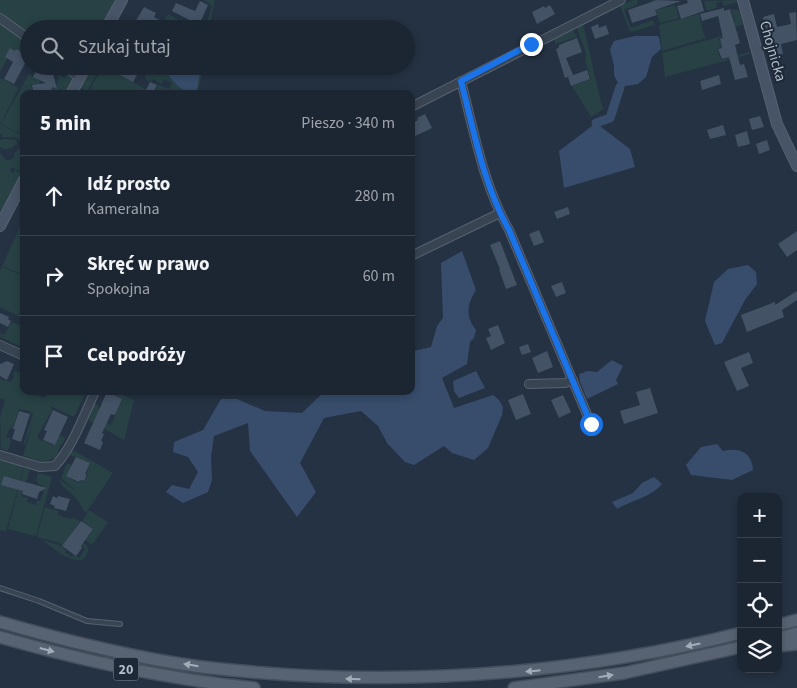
<!DOCTYPE html>
<html lang="pl">
<head>
<meta charset="utf-8">
<style>
	:root { --surface:#1c2632; --page:#252e3a; --text:#f1f3f6; --muted:#a0a5ac; --line:#3a434d }
	body { margin:0; font-family:"Source Sans 3",sans-serif; background:var(--page); color:var(--text) }
	.controls { position:absolute; right:15px; bottom:15px; display:grid; overflow:hidden; border-radius:10px; box-shadow:0 2px 8px #0003 }
	.controls button { width:45px; height:45px; display:grid; place-items:center; padding:0; border:0; border-bottom:1px solid var(--line); background:var(--surface); color:var(--text); font:25px sans-serif }
	.stop { position:absolute; width:15px; height:15px; margin:-11px; border:4px solid #1a73e8; border-radius:50%; background:#fff }
	.stop.end { background:#1a73e8; border-color:#fff; box-shadow:0 1px 5px #0008 }
	.list { margin:0; padding:0; list-style:none }
	h2 { display:flex; justify-content:space-between; align-items:center; height:65px; margin:0; padding:0 20px; font-size:21px }
	h2 small { font-size:16px; font-weight:400; color:var(--muted) }
	.list li { display:grid; grid-template-columns:32px 1fr auto; gap:15px; align-items:center; box-sizing:border-box; height:80px; padding:0 20px; border-top:1px solid var(--line) }
	.list b { display:block; font-size:19px; white-space:nowrap }
	.list p { margin:0; font-size:16px; white-space:nowrap; color:var(--muted) }
	.list em { font-size:16px; font-style:normal; color:var(--muted) }
	.icon { flex:none; width:28px; height:28px; fill:none; stroke:currentColor; stroke-width:2; stroke-linecap:round; stroke-linejoin:round }
	.map { position:relative; flex:none; width:797px; height:688px; overflow:hidden }
	.search { position:absolute; background:var(--surface); box-shadow:0 2px 8px #0003; left:20px; top:20px; width:395px; height:55px; display:flex; align-items:center; gap:12px; box-sizing:border-box; padding:0 18px; border-radius:28px; color:var(--muted); font-size:19px }
	.panel { position:absolute; background:var(--surface); box-shadow:0 2px 8px #0003; left:20px; top:90px; width:395px; height:305px; border-radius:10px }
	.map>svg:first-child { display:block }
	.green { fill:#274144 }
	.water { fill:#374d6b }
	.lines { fill:none; stroke-linecap:round; stroke-linejoin:round }
	.canal { stroke:#374d6b; stroke-width:9 }
	.building { fill:#435265 }
	.lane-casing { stroke:#576270; stroke-width:6 }
	.street-casing { stroke:#576270; stroke-width:10 }
	.secondary-casing { stroke:#576270; stroke-width:12 }
	.primary-casing { stroke:#434d5c; stroke-width:14 }
	.lane { stroke:#394452; stroke-width:4 }
	.street { stroke:#394452; stroke-width:8 }
	.secondary { stroke:#475366; stroke-width:10 }
	.primary { stroke:#576372; stroke-width:11 }
	.oneway { fill:#a3adba }
	.route { stroke:#1a73e8; stroke-width:6 }
	.labels { text-anchor:middle; stroke-width:4; stroke-linejoin:round; paint-order:stroke }
	.shield { fill:#1e2938; stroke:#8892a0; stroke-width:1 }
	.shield-label { font-size:14px; font-weight:bold; fill:#b6bfcc }
	.street-label { font-size:15px; fill:#b6bfcc; stroke:#1e2938 }
</style>
</head>
<body>
<div class="map">
<svg width="797" height="688" viewBox="0 0 797 688">
	<rect width="100%" height="100%" fill="#253243"/>
	<path class="green" d="M0,0H116L101,29H29V52H10L0,73Z
		M204,0H215L209,29H199L203,20L207,22L212,6Z
		M633,0H638L637,5L624,10L631,28L653,20L655,25L630,32L620,6Z
		M652,0H656L659,9L675,5L679,18L660,23Z
		M737,0V2L724,6L722,1L716,3L717,8L707,11L704,1Z
		M731,9L739,10L743,25L721,30V27L735,22Z
		M168,14L195,29H160Z
		M699,14L703,32L706,38L662,51L659,25Z
		M583,23L601,103L604,109L591,117L572,86L591,79C588,71 584,62 586,53L576,26Z
		M573,30L577,37L556,44L554,40Z
		M739,31L738,34L719,39L721,47L717,49L721,60L750,52V54L665,77L662,53Z
		M93,66H101L87,92L81,88Z
		M102,66L115,72L106,66H120L117,73L154,94L158,85L169,89L172,83L164,79L161,84L153,79L151,82L147,80L145,78L149,66H204L197,94H116L109,91L107,94H88Z
		M29,74L41,81L39,84L31,85L33,91L37,90L38,94H24V136L1,124Z
		M58,74L65,78L67,74L74,79L66,94H50L53,88L56,87L59,77L56,75Z
		M0,78L19,88L1,123H0Z
		M0,124L24,137V140L21,141L15,137H2V135L0,134Z
		M4,139L16,140L18,143C12,148 8,152 0,147V140Z
		M24,145V151L17,164L24,153V172L23,173L11,167L10,171L13,173L15,170L22,174L0,213V153L6,160H11L14,157V153Z
		M24,218V275L2,266Z
		M2,267L24,276V319L0,307V270Z
		M12,322L24,327L22,347L0,337V333L4,335Z
		M15,371L24,375L17,393L24,379V391L45,398L48,393L50,394L52,391H84L85,394L74,417L32,398L51,407L52,410L38,435V439L53,445L57,436L59,437L60,435L65,438L62,445H60V447L56,458L42,462L23,456L34,419L25,445H23L33,414L29,411L19,409L13,428H10L6,437L10,438L11,441L8,451L1,449L0,417L5,400L0,398V379L11,382L14,378L13,375Z
		M106,391H114L134,400L124,440L88,420L94,403L99,406L98,408L100,409L97,418L111,425L122,399Z
		M73,450L113,473L86,513C81,508 81,503 76,498C70,491 62,489 59,479L77,492L61,478L67,463L71,465V479L79,483L80,480L84,482L88,475L86,474L90,463L70,455Z
		M0,459L24,467L6,531L0,530Z
		M24,468L30,470L21,496L28,498L27,502L36,505L37,501H40L44,490L43,486L38,484V482L36,481L38,473L52,477L36,536L8,529Z
		M45,507L58,511V515L70,519L74,518L80,521L63,546L60,543L37,537Z
		M89,510L108,522L92,545L75,533L77,529L88,536L93,529L82,521Z
		M72,535C83,542 96,548 82,560C66,561 54,548 42,540L59,545L66,550L65,552L72,557L74,555L79,558L85,549Z"/>
	<path class="water" d="M635,36H658L659,37L661,49L652,57L646,77L638,84L620,87L614,75V66L610,49L614,41Z
		M165,66L201,67L196,94C183,93 167,79 165,66Z
		M596,123L630,149L635,167L564,188L559,151Z
		M462,251L476,290C467,305 465,315 476,330L474,338L470,342L467,364L442,378L454,408L493,395L499,400L503,407L502,415L488,448L474,460L452,453L444,446L414,465L405,462L387,443L378,426L361,411L324,418L300,463L316,492L297,517L250,451L248,423L214,436L211,457L212,480L208,492L183,503L166,492L172,485L189,489L198,472L188,457L173,452L174,442L203,430L221,399H237L265,411L302,413L325,391H411V349L414,351L431,347L437,326L443,318L441,263Z
		M748,265L756,272L757,284L745,300L722,343L715,345L705,321L714,282L728,269Z
		M612,360L623,366L616,380L618,384L587,399L580,382L579,374L588,371L597,372Z
		M476,371L485,388L459,398L454,391L453,381Z
		M717,444L723,451C739,447 752,452 753,470L732,480L691,475L686,465L701,447Z
		M654,477L662,484C650,498 632,500 617,509L612,502L633,493L642,483Z"/>
	<g class="lines">
		<path class="canal" d="M596,123L610,118L620,87"/>
	</g>
	<path class="building" d="M657,0L681,1L655,10L657,15L632,23L628,10Z
		M687,0H701L704,11L681,19L677,6L688,3Z
		M200,1L208,5L199,25L172,11L176,3L195,11Z
		M550,5L555,14L537,24L532,12L544,6L545,8Z
		M144,7L156,13L154,17L163,22L160,29H131Z
		M724,8V11L730,9L740,43L735,45L740,65L744,64L748,77L735,80L729,57L722,59L718,49L722,48L720,39L723,38L718,16L702,21L700,14Z
		M796,12L797,40L781,44L783,54L772,56L763,17L774,14L777,27L791,24L789,13Z
		M598,24L599,28L606,25L609,34L595,39L591,27Z
		M577,38L582,52L566,58L573,75L565,78L556,49L559,48V45Z
		M10,48L15,51L16,49L29,56L14,84L4,79L13,62L5,57Z
		M39,66L53,74L57,89L53,87L49,94L44,92L43,94H39L33,90L32,85L46,83L33,77Z
		M122,66H142L133,82L118,74Z
		M587,70L590,79L571,86L568,77Z
		M719,75L721,84L702,90L700,81Z
		M150,82L157,85L153,94L146,90Z
		M425,114L432,128L411,138V124L418,120L417,118Z
		M760,116L764,127L752,130L749,119Z
		M723,125L726,135L710,139L707,130Z
		M747,131L750,144L738,147L735,135Z
		M767,140L770,150L759,154L756,144Z
		M568,207L570,214L557,219L554,212Z
		M539,230L544,242L534,246L529,234Z
		M797,231V250L787,257L778,244Z
		M500,241L517,285L506,289L499,269H500L490,245Z
		M562,282L566,293L556,297L551,286Z
		M797,291V300L782,310L784,317L747,332L741,315L775,302V305Z
		M0,313L9,317L8,319L11,321L8,327L0,323Z
		M498,325L505,343L491,350L486,338L491,336L488,329Z
		M528,344L531,352L522,355L519,347Z
		M547,351L553,367L538,373L532,358Z
		M749,352L753,363L741,368L749,386L737,391L724,362Z
		M7,361L14,364L7,380L0,376V364Z
		M650,388L658,413L624,424L620,411L640,405L636,392Z
		M107,392L122,399L115,415L111,414L102,433L104,434L101,441L103,442L100,450L84,443Z
		M523,394L531,414L516,420L508,400Z
		M563,395L571,412L559,418L551,400Z
		M53,410L68,417L55,445L43,440L47,431L44,430Z
		M19,411L30,414L21,442L12,439L15,429H13Z
		M76,457L90,463L85,474L87,475L84,481L80,480L79,482L66,476Z
		M4,476L21,481L47,488L39,492L37,499L22,494L23,491L1,485Z
		M53,496L57,498L58,496L70,499L66,511L54,508L55,506L50,504Z
		M81,521L93,529L81,546L82,548L76,556L62,546Z"/>
	<g class="lines">
		<g class="lane-casing">
			<path id="lane" d="M0,588L39,601L87,621L120,624"/>
		</g>
		<g class="street-casing">
			<path id="street" d="M0,18L29,39
				M64,66L80,78
				M461,81C474,131 483,184 509,230L591,424
				M411,107L621,0
				M411,256L500,213
				M0,345L24,356
				M529,384L565,383L573,380
				M0,455L40,467L55,466C72,448 83,417 94,394L93,391"/>
		</g>
		<g class="secondary-casing">
			<path id="secondary" d="M743,0L777,124L797,166
				M106,29L122,0
				M71,94L86,66
				M0,226L24,180"/>
		</g>
		<g class="primary-casing">
			<path id="primary" d="M0,622C66,641 134,658 202,667C382,688 565,677 741,633
				M778,625L797,620
				M0,637C83,661 168,679 254,688
				M778,638L797,633
				M778,646L797,644
				M514,688L624,673L741,647"/>
		</g>
		<use href="#lane" class="lane"/>
		<use href="#street" class="street"/>
		<use href="#secondary" class="secondary"/>
		<use href="#primary" class="primary"/>
	</g>
	<defs><path id="oneway-solid" d="M-6-.8H1V-3.2L6.5 0L1 3.2V.8H-6Z" transform="scale(1.25)"/></defs>
	<g class="oneway">
		<use href="#oneway-solid" transform="translate(693 645) rotate(168)"/>
		<use href="#oneway-solid" transform="translate(47 650) rotate(15)"/>
		<use href="#oneway-solid" transform="translate(191 665) rotate(-171)"/>
		<use href="#oneway-solid" transform="translate(533 671) rotate(174)"/>
		<use href="#oneway-solid" transform="translate(606 676) rotate(-9)"/>
		<use href="#oneway-solid" transform="translate(353 679) rotate(-179)"/>
	</g>
	<g class="lines">
		<path class="route" d="M531,44L461,81C474,131 483,184 509,230L591,424"/>
	</g>
	<g class="labels">
		<rect class="shield" x="113.5" y="657.5" width="25" height="23" rx="4"/>
		<g class="shield-label">
			<text x="126" y="674">20</text>
		</g>
		<g class="street-label">
			<text transform="translate(773 51) rotate(74)" y="5">Chojnicka</text>
		</g>
	</g>
</svg>
<div class="controls">
<button>+</button>
<button>−</button>
<button><svg class="icon" aria-label="locate" viewBox="0 0 24 24"><circle cx="12" cy="12" r="6"/><path d="M12 2v4M12 18v4M2 12h4M18 12h4"/></svg></button>
<button><svg class="icon" aria-label="layers" viewBox="0 0 24 24"><path d="M12 4l9 5-9 5-9-5zM3 14l9 5 9-5"/></svg></button>
</div>
<div class="stop" style="left:591px;top:424px"></div>
<div class="stop end" style="left:531px;top:44px"></div>
<div class="search"><svg class="icon" aria-label="search" viewBox="0 0 24 24"><circle cx="10" cy="10" r="6"/><path d="M15 15l6 6"/></svg>Szukaj tutaj</div>
<section class="panel">
<h2>5 min<small>Pieszo · 340 m</small></h2>
<ul class="list">
<li><svg class="icon" aria-label="ahead" viewBox="0 0 24 24"><path d="M12 20V5M6 11l6-6 6 6"/></svg><div><b>Idź prosto</b><p>Kameralna</p></div><em>280 m</em></li>
<li><svg class="icon" aria-label="right" viewBox="0 0 24 24"><path d="M7 20v-9h11M14 6l5 5-5 5"/></svg><div><b>Skręć w prawo</b><p>Spokojna</p></div><em>60 m</em></li>
<li><svg class="icon" aria-label="arrive" viewBox="0 0 24 24"><path d="M6 21V4h12l-3 4 3 4H6"/></svg><div><b>Cel podróży</b></div></li>
</ul>
</section>
</div>
</body>
</html>
